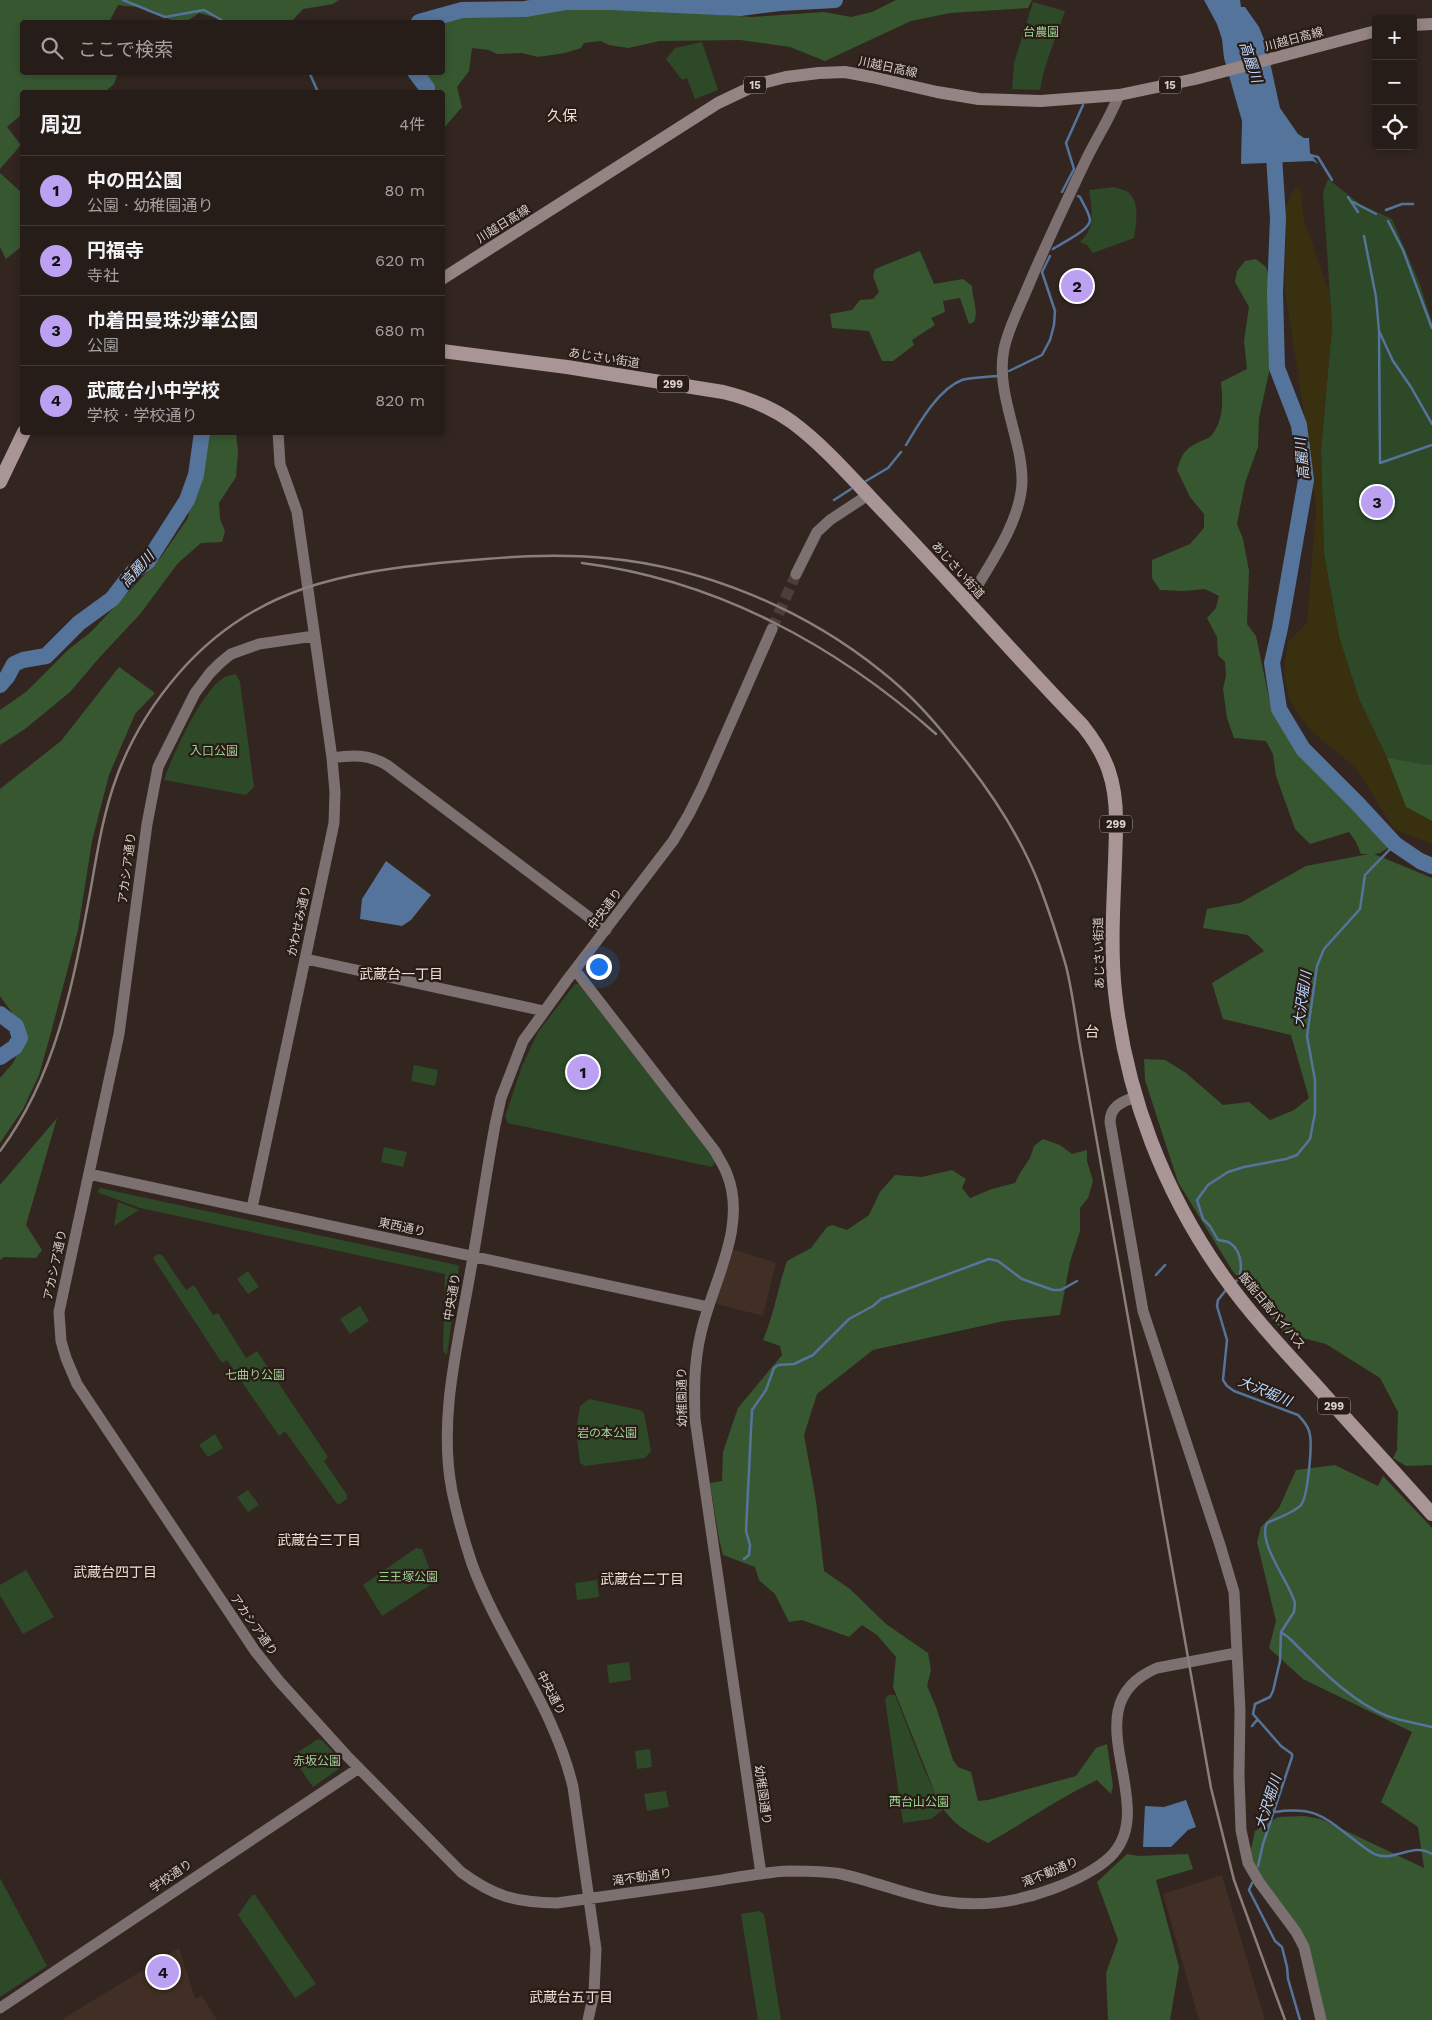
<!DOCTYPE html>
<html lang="ja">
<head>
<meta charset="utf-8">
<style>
	:root { --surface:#261c18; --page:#322925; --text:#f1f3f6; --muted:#a4a1a2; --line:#423a37; --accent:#bca0f2 }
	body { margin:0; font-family:"Work Sans","Noto Sans JP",sans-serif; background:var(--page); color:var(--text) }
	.controls { position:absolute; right:15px; top:15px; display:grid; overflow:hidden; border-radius:5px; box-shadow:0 2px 8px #0003 }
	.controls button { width:45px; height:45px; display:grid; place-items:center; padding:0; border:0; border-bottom:1px solid var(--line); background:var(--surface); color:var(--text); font:25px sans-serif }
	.you { position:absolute; left:598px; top:966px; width:18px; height:18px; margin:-12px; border:4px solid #fff; border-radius:50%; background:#1a73e8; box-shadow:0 0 0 8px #1a73e833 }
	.badge { display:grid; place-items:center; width:32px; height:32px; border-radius:50%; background:var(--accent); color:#111; font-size:16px; font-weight:700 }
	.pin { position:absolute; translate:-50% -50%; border:2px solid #fff; box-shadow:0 1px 5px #0006 }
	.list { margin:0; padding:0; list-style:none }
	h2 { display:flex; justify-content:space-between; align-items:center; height:65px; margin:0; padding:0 20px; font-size:21px }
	h2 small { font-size:16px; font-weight:400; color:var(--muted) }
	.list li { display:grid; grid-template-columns:32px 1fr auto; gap:15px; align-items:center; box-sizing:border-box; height:70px; padding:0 20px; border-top:1px solid var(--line) }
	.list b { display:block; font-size:19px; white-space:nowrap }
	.list p { margin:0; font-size:16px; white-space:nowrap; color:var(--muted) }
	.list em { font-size:16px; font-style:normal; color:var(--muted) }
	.icon { flex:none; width:28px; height:28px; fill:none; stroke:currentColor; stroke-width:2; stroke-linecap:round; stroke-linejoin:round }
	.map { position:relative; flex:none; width:1432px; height:2020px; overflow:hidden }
	.search { position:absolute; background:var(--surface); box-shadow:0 2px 8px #0003; left:20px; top:20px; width:425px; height:55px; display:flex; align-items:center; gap:12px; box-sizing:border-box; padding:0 18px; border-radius:5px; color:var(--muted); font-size:19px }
	.panel { position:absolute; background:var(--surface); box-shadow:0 2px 8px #0003; left:20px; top:90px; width:425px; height:345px; border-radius:5px }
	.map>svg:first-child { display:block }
	.built { fill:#412e25 }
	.green { fill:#2d4927 }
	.forest { fill:#375731 }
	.sand { fill:#393010 }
	.water { fill:#55749b }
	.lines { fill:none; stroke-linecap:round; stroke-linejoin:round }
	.stream { stroke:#55749b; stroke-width:2.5 }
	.river { stroke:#55749b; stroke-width:16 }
	.secondary-tunnel { stroke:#4c3f3a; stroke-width:11; stroke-dasharray:11 5.5; stroke-linecap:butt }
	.secondary { stroke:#7d7070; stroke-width:11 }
	.primary { stroke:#948483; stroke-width:12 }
	.highway { stroke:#a99595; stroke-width:14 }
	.rail { stroke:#8a7f7a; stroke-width:2.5 }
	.labels { text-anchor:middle; stroke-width:4.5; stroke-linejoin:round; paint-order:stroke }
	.shield { fill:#291c16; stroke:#a49995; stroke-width:1 }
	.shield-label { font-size:11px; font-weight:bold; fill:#d8cfcb }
	.park-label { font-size:12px; fill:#9cd092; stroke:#291c16 }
	.street-label { font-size:12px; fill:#d8cfcb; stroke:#291c16 }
	.water-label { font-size:14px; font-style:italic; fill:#bcd9fe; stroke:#291c16 }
	.neighbourhood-label { font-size:14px; fill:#efdcd4; stroke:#291c16 }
	.quarter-label { font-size:15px; fill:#efdcd4; stroke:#291c16 }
</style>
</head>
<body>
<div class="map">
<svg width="1432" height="2020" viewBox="0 0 1432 2020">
	<rect width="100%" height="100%" fill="#332620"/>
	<path class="built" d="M733,1249L776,1263L763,1316L717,1304L716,1301Z
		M1222,1875L1265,2020H1199L1163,1894Z
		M179,1948L195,1998L202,1996L217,2020H61Z"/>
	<path class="green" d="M1033,2L1065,11C1057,37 1044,63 1040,90L1012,89L1014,63Z
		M702,42L718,90L695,99L687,78L682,80L666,59L675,48Z
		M1328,179L1360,204L1392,219L1419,282L1432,322V821L1406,807L1387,758L1359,699L1339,637L1324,554L1321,450L1332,326L1323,192Z
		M1114,187C1117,188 1122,189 1126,191C1141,199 1136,224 1134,238L1093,253L1087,245L1080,242C1096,227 1092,210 1089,190Z
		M236,674L240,682L254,787L246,795L164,780C172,756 203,688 225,677C228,676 232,675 236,674Z
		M575,984H579L711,1153L715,1162L712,1167L508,1123L505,1117L522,1066L538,1032Z
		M414,1065L438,1070L435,1086L411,1081Z
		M384,1147L407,1152L403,1167L381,1162Z
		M100,1188L457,1265L459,1267L447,1355L443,1351L445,1274L140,1208L97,1192Z
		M118,1202L139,1210L114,1226Z
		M158,1254L162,1255L186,1290L194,1285L213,1315L218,1313L246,1358L257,1351L328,1457L324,1461L347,1495V1499L338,1505L285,1431L279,1436L227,1360L222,1363L153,1258Z
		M248,1271L259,1287L248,1294L237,1279Z
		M360,1306L369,1321L350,1334L340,1319Z
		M589,1399L640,1410L644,1413L651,1451L645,1458L585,1466L580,1463L576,1430L580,1406Z
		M215,1434L223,1448L208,1457L199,1445Z
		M248,1490L259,1505L248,1512L237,1497Z
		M416,1548L422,1549L433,1578V1583L382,1616L363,1585Z
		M26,1570L54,1617L23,1634L0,1595V1585Z
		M597,1580L599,1597L577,1600L575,1583Z
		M629,1662L631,1680L609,1683L607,1665Z
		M888,1695H895L924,1769L943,1810L931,1819L903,1823L885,1699Z
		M318,1739L323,1741L340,1760V1768L313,1787L295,1761V1754Z
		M650,1749L652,1767L637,1769L635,1751Z
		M666,1791L669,1807L647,1811L644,1794Z
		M0,1878L47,1966L0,1997Z
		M252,1895H255L316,1984L295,1998L238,1915Z
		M759,1911L764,1914L781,2020H758L741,1914Z"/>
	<path class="forest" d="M0,0H339L333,4L303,9L291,22H231L199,13C174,32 173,17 149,9C140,6 128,7 118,5L109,22H22V72L118,73L114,84L105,92H22V114L7,127L21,145L0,169Z
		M896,0H1032L1028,8L950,13L911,21L825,61L790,47L740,40L660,41L628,48L609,45L601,41L584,43L581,48L565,53L538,57L522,53L497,54L489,50L472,48L469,71L457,87L462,107L443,129L442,92H436L423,73L442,72V22L473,14H529L567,7H609L752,17L824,12L851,17L872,12Z
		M0,173L22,193V246L6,259L0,247Z
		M920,251L934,284L963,279L972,286C972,298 979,310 974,322L969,324L960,298L943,301L945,312L931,318L935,325L912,340L914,345L893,361H882L869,331L832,328L830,314L852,310L860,300L873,299L879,292L873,276L875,269Z
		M1256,259L1266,267L1272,285L1270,295L1269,342L1273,354L1259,418L1258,447L1245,483L1237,524L1243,539L1249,571L1247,624L1256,636L1271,707L1295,745L1391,846L1380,853L1374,854L1432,878V1465L1406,1466L1393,1458L1397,1450L1398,1412L1380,1378L1326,1344L1284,1333L1232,1270L1178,1182L1145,1080L1144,1059L1165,1060L1186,1073L1223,1105L1249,1102L1270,1120L1294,1110L1309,1098L1291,1035L1223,1019L1212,983L1264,951L1248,935L1203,928L1207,909L1240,903L1306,866L1369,854H1361L1356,842L1349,832L1310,844L1295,829L1276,776L1273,754L1266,741L1234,738L1227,718L1223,689L1226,675L1225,662L1218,655L1217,637L1207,618L1216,608L1219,596L1205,589L1184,591L1160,590L1152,578V560L1190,544L1204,528V514L1190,497L1177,470C1182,453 1185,449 1201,441C1204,440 1209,438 1211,436C1224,421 1223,400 1221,382L1247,369L1244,341L1249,307L1235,282L1237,271L1245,261Z
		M209,433H236L238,452L236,477L219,503L220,519L225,531L222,542L201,543L178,563L141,613L99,658L70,692L25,729L0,745V710L26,692L69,649L91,632L161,557L188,518L192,495L204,465Z
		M119,667L155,693L135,714L109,775L92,841L78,930L50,1036L39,1075L23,1109L0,1143V1078L13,1063L27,1035C19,1021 9,1009 0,996V789L61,741Z
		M1387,758L1427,765H1432V821L1406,807Z
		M57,1118L26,1225L42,1250L36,1258L4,1257L0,1260V1185Z
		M1043,1139L1060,1145L1072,1154L1087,1150V1161L1093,1181L1088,1198L1080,1208V1231L1070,1262L1060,1315L1004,1321L873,1350L817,1394L804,1435L816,1501L824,1571L850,1589L886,1624L928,1653L931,1670L927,1686L936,1707L953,1760L958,1767L971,1772L978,1801L988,1800L1076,1776L1096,1748L1107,1744L1113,1786L1111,1794L1097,1780C1059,1798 1025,1822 988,1843C965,1831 954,1825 939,1803L893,1687L896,1657L877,1635L862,1625L849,1637L802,1620L789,1622L775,1594L759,1580L755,1567L723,1555L719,1539L710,1483L722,1481L723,1452L738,1408L782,1355L780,1346L763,1340C774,1315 778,1287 787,1261L811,1248L827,1227L832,1225L847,1230L869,1215L880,1192L895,1175L922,1177L952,1170L966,1179L962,1188L970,1198L992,1189L1015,1183L1020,1173L1030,1158L1034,1146Z
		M1335,1465L1378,1486L1383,1476L1432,1528V2020H1321L1304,1947L1248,1863L1255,1831L1278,1817L1304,1816L1321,1819L1424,1868L1418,1827L1381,1802L1412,1732L1303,1679L1269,1648L1276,1621L1257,1542L1261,1527L1279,1508L1296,1470Z
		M1127,1854L1139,1856L1188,1854L1193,1869L1156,1880L1179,1967L1170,2020H1108L1106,1973L1118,1940L1097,1882Z"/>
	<path class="sand" d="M1295,187L1301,190L1303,217L1330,295L1332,326L1321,450L1324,554L1339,637L1359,699L1387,758L1406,807L1432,821V844L1394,829L1356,768L1310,730L1290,701L1284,674L1288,642L1307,623L1316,510L1310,451L1285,291L1286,206Z"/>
	<path class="water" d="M1204,0H1240L1241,7H1245L1259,27L1266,44L1280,108L1298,134L1304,138H1309L1310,153L1318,164L1313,161L1241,164L1242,121L1224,58L1222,39L1217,24Z
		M386,861L431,895L411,920L402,926L360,919L362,899Z
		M1186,1800L1196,1827L1188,1830L1171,1847H1143L1145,1806L1164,1807Z"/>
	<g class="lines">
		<path class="stream" d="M123,0L165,17L204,10L225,22
			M609,0L611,2
			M660,0L661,4
			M309,72L318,92
			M1310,155L1318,157L1332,180
			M1062,192L1074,169L1066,143L1083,105
			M1348,197L1358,212
			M1353,202L1376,214
			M1386,210L1402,204H1413
			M1388,221L1403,250L1432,328
			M1364,236L1376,297L1379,331L1393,361L1411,387L1432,424
			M1053,249C1062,243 1090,230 1090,220C1089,212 1083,204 1080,197L1078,196
			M1379,333L1380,463L1432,445
			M1009,371L1042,355L1050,340L1054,325L1055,311L1042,272L1050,256
			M906,445C918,425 938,389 962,380C972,377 987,377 997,376
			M866,481L888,468L901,452
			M834,500L851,489
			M1156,1275L1165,1265
			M1234,1283C1245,1274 1242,1251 1230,1243C1227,1241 1221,1241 1218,1240L1210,1226L1203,1219L1197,1200L1208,1185L1228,1172L1244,1167L1286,1159L1297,1155L1310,1139L1315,1113V1080L1307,1036L1317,966L1324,949L1360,909L1365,875L1395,844
			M1226,1290L1218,1300L1217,1306L1227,1340L1223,1380L1227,1386L1234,1391L1298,1415C1304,1421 1309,1427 1310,1435C1312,1447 1308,1496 1301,1505C1294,1513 1277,1518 1267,1523C1257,1543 1289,1581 1295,1603L1294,1612L1281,1632L1280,1661L1273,1691L1270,1697L1255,1704L1253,1714L1281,1746L1292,1754V1757L1263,1844L1258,1866
			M744,1559L749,1555L750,1545L746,1531L752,1410L766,1390L774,1368L778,1365L794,1364L813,1355L849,1319L873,1306L881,1299L989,1259L998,1261L1022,1279L1053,1290H1061L1077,1281
			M1282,1633L1288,1637C1317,1665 1348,1700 1387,1716C1401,1721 1417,1723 1432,1727
			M1252,1726L1257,1720
			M1275,1812C1317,1806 1325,1818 1357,1842C1363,1846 1370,1853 1377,1855C1396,1861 1414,1842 1432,1854
			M1252,1883L1249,1890L1275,1941L1282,1947L1287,1967L1288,1979L1300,2020"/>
		<path class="river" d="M419,22L462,10L525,9L565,2H611L740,8L780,3L835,0
			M415,72L427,88V92
			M1273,140L1278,218L1275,293L1277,368L1299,425L1306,480L1280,628L1272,663L1279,709L1303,749L1357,803L1395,844L1420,861L1432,866
			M0,685L7,677L14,664L23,660L46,656L79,623L112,599L133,572L148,561L187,500L196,475L202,432
			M0,1014L16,1026L20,1038L15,1047L0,1057"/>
		<path class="secondary-tunnel" d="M772,629L796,574"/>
		<path class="secondary" d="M796,574L817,532L830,520L868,495
			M967,603C987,568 1020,524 1022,483C1023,439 995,394 1004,349C1008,329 1019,308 1027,289C1045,246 1065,204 1085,162C1096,139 1110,118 1119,95
			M314,636L259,644L231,654L220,663L210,673L195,693L158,767L147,824L119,1034L59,1312L61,1341L66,1358L77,1384L255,1651L279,1681L346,1755L461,1872C493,1896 517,1903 557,1903C607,1896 658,1889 708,1882C735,1878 763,1872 790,1871C807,1871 825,1871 841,1874C874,1881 906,1895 940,1901C978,1907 1015,1903 1052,1889C1071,1882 1094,1872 1110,1857C1164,1805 1067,1706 1157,1668L1236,1653
			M332,758C352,755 368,754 387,765L606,930
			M306,959L544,1011
			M575,970L715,1151C719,1159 724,1166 727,1174C748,1227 712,1283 701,1333C694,1362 694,1390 695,1419L761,1874
			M1135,1097C1121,1102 1110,1107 1110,1122L1143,1311L1220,1545L1234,1592L1240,1710L1239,1776L1241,1830L1248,1863L1259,1882L1296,1932L1304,1947L1321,2020
			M89,1174L708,1307
			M252,1208L334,823L335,792L332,758L297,512L280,464L278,432
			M0,2008L359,1768
			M588,2020L594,1993L596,1949L573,1787C554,1706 500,1640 472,1564C464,1540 457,1515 452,1491C438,1419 458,1344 470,1274C479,1224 486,1174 495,1125L501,1098L523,1041L567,980L673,841L689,814L702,788L772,629"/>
		<path class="primary" d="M1413,25L1432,24
			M442,279L718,103L758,84L786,77L819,73L845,72L872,77L937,92L979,99L1041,101L1119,95L1195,79L1376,31"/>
		<path class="highway" d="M442,351L567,367L723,392C748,398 771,407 792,422C827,448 856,483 887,515C953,584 1016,657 1083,726C1107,756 1116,782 1116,820C1116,877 1109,935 1115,992C1126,1094 1164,1193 1224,1277C1251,1315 1283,1349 1314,1383C1353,1427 1393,1470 1432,1514
			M0,482L24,432"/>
		<path class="rail" d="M582,563C716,580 836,645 936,734
			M0,1151C56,1076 73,984 90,893C97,854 103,813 117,776C131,738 153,703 179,673C254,587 343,572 450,562C502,557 553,553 605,558C704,567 804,609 881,671C908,692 932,718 953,745C988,787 1019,833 1039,884C1049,911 1058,938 1066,966C1073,994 1076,1023 1081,1051L1211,1788L1234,1880L1285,2020"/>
	</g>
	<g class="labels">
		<g class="shield">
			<rect x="744" y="76.5" width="22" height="17" rx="4"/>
			<rect x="1159" y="76.5" width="22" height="17" rx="4"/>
			<rect x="657" y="375.5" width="32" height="17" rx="4"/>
			<rect x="1100" y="815.5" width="32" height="17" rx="4"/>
			<rect x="1318" y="1397.5" width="32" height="17" rx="4"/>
		</g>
		<g class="shield-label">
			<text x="755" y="89">15</text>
			<text x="1170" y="89">15</text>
			<text x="673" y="388">299</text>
			<text x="1116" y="828">299</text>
			<text x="1334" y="1410">299</text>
		</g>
		<g class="park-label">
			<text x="1041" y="36">台農園</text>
			<text x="214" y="755">入口公園</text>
			<text x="255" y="1379">七曲り公園</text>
			<text x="607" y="1437">岩の本公園</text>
			<text x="408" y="1581">三王塚公園</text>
			<text x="317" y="1765">赤坂公園</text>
			<text x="919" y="1806">西台山公園</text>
		</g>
		<g class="street-label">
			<text transform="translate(1294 39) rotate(-15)" y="4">川越日高線</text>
			<text transform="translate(888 67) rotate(12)" y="4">川越日高線</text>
			<text transform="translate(503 224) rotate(-32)" y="4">川越日高線</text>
			<text transform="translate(604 358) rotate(9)" y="4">あじさい街道</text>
			<text transform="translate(958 570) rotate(48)" y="4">あじさい街道</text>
			<text transform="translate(127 868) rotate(-83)" y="4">アカシア通り</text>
			<text transform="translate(605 909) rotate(-53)" y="4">中央通り</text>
			<text transform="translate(299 921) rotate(-78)" y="4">かわせみ通り</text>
			<text transform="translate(1099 953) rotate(-91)" y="4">あじさい街道</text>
			<text transform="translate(402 1227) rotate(12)" y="4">東西通り</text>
			<text transform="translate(55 1265) rotate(-78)" y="4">アカシア通り</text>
			<text transform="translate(452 1297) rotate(-80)" y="4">中央通り</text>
			<text transform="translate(1272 1311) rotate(50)" y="4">飯能日高バイパス</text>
			<text transform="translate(682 1397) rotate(-91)" y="4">幼稚園通り</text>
			<text transform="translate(254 1625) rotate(55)" y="4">アカシア通り</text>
			<text transform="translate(551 1693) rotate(63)" y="4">中央通り</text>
			<text transform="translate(763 1795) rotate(82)" y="4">幼稚園通り</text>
			<text transform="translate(1050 1872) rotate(-22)" y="4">滝不動通り</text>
			<text transform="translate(171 1876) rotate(-34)" y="4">学校通り</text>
			<text transform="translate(642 1877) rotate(-8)" y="4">滝不動通り</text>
		</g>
		<g class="water-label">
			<text transform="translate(1251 62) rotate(72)" y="5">高麗川</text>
			<text transform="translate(1302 459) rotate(-95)" y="5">高麗川</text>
			<text transform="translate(137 569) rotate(-48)" y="5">高麗川</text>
			<text transform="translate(1302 999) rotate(-82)" y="5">大沢堀川</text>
			<text transform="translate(1265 1391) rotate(23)" y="5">大沢堀川</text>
			<text transform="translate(1268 1802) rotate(-72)" y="5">大沢堀川</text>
		</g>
		<g class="neighbourhood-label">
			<text x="401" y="979">武蔵台一丁目</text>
			<text x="319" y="1545">武蔵台三丁目</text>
			<text x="115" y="1577">武蔵台四丁目</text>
			<text x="642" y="1584">武蔵台二丁目</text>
			<text x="571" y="2002">武蔵台五丁目</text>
		</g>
		<g class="quarter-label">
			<text x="562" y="121">久保</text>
			<text x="1092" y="1037">台</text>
		</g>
	</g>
</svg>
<div class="controls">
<button>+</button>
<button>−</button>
<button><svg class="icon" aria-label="locate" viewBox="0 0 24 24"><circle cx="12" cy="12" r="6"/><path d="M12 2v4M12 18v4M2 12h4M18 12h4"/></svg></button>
</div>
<div class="you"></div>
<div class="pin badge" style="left:583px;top:1072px">1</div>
<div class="pin badge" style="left:1077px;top:286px">2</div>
<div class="pin badge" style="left:1377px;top:502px">3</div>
<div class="pin badge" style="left:163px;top:1972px">4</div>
<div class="search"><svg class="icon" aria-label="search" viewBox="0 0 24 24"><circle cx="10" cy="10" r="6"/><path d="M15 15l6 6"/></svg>ここで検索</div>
<section class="panel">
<h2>周辺<small>4件</small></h2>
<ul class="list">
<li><span class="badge">1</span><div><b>中の田公園</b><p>公園 · 幼稚園通り</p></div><em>80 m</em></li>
<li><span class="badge">2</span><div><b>円福寺</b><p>寺社</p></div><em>620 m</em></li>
<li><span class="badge">3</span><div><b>巾着田曼珠沙華公園</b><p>公園</p></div><em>680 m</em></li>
<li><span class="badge">4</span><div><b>武蔵台小中学校</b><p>学校 · 学校通り</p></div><em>820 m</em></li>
</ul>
</section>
</div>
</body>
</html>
